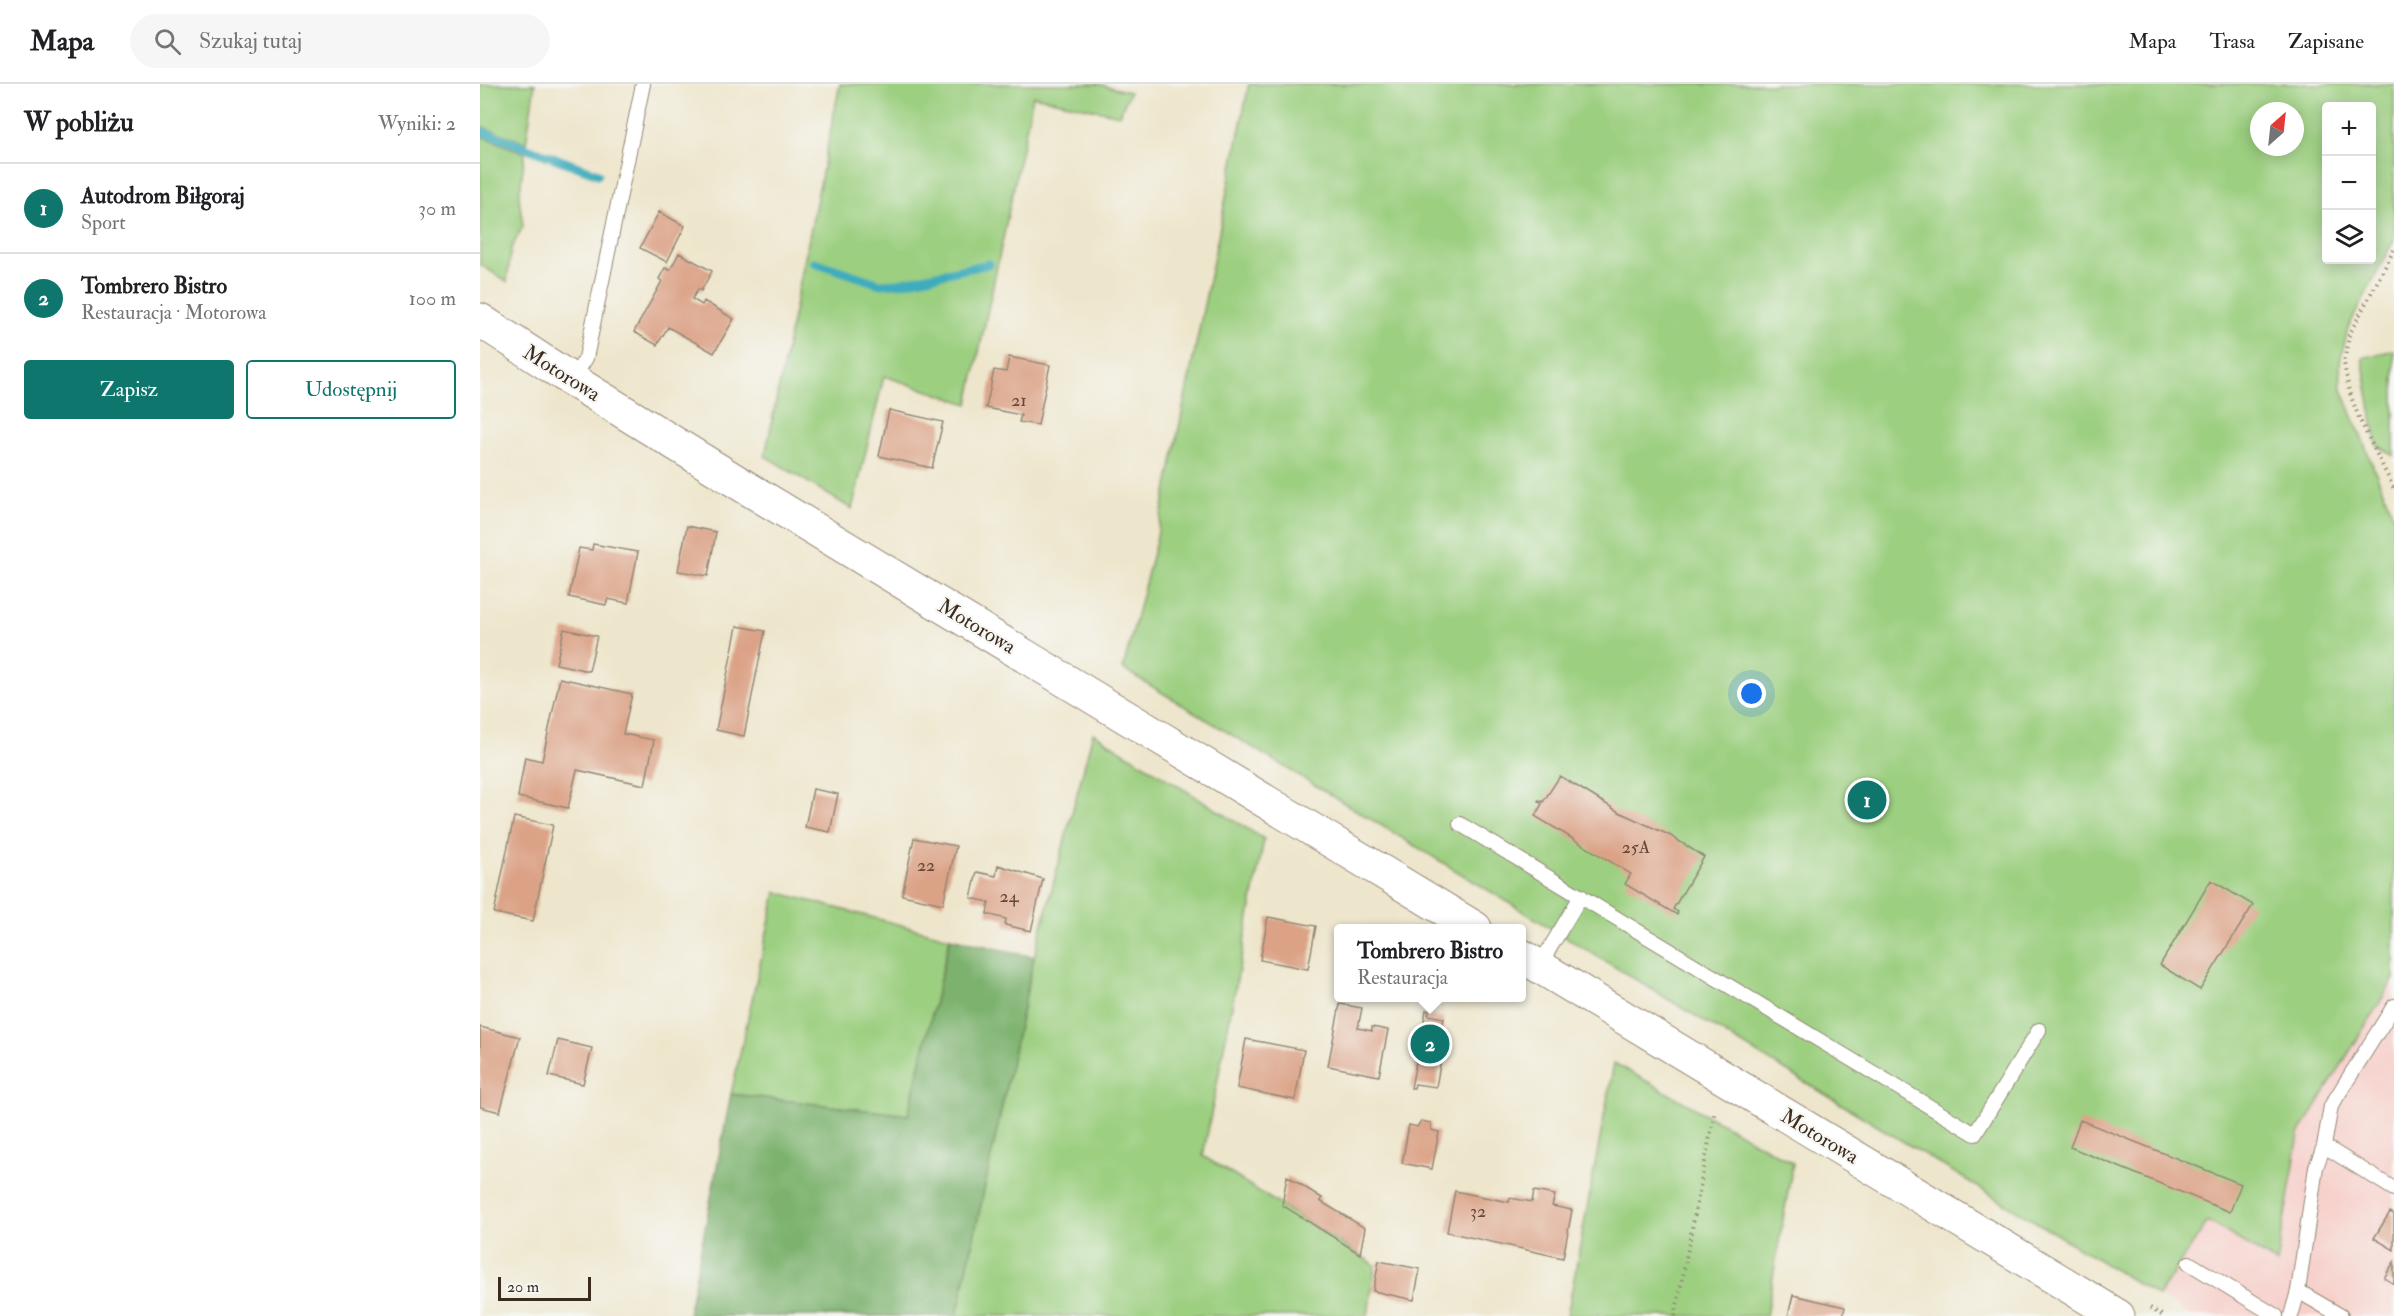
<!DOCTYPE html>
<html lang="pl">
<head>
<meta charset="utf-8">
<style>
	:root { --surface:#fff; --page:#f6f6f6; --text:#202124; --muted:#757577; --line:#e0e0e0; --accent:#0f766e }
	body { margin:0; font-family:"IM FELL Double Pica",serif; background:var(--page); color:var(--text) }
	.controls { position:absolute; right:18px; top:18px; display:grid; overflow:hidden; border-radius:6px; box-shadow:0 3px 15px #0003 }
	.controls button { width:54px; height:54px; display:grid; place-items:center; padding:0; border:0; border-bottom:2px solid var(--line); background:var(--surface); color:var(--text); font:30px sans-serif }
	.compass { position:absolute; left:1770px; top:18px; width:54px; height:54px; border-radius:50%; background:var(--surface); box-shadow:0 3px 15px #0003; rotate:27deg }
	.scale { position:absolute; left:18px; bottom:15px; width:93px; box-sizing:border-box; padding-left:6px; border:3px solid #3b2a1e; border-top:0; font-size:16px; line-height:21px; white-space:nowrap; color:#3b2a1e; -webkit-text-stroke:4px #f6f6f2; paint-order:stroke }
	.you { position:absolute; left:1272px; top:610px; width:21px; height:21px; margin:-15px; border:4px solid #fff; border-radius:50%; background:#1a73e8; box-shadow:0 0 0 9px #1a73e833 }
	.badge { display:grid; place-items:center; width:39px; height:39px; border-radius:50%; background:var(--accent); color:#fff; font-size:20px; font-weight:700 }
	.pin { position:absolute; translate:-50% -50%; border:3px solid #fff; box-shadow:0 2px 6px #0006 }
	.popup { position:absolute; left:854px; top:840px; width:192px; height:78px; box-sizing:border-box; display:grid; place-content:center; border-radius:6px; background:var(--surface); filter:drop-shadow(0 2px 4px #0005); font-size:20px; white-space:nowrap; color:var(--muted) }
	.popup b { font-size:22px; color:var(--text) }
	.popup::after { content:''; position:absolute; left:50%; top:100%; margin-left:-12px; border:12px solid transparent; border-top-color:var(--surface) }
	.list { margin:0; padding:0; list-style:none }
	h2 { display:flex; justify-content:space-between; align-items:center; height:78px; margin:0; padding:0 24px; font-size:26px }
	h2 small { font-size:20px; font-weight:400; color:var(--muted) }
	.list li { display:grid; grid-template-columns:39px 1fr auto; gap:18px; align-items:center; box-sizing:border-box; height:90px; padding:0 24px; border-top:2px solid var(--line) }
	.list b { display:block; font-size:22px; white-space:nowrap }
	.list p { margin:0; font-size:20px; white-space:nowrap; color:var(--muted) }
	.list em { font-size:20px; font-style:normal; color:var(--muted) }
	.actions { display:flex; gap:12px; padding:18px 24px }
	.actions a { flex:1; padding:14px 0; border:2px solid var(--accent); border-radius:6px; text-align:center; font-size:21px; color:var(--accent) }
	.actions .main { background:var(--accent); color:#fff }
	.icon { flex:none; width:33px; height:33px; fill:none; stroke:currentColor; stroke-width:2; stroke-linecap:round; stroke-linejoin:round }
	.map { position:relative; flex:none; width:1914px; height:1232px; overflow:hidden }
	header { display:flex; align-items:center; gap:36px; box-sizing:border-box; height:84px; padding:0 30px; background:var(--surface); border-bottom:2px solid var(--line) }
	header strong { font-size:28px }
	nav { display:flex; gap:33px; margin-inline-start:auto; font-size:21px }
	.search { width:420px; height:54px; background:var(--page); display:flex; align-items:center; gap:15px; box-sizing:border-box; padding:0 21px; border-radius:33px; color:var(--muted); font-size:22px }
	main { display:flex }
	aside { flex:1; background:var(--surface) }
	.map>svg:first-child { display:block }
	.built { fill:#f7d0cb }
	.green { fill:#9ccf80; stroke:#6c7c4f; stroke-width:1.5; fill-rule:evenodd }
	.forest { fill:#7db26e; stroke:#5c6e46; stroke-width:1.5 }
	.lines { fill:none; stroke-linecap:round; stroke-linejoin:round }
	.stream { stroke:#3eacbc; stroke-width:9 }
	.building { fill:#dba286 }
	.lane-casing { stroke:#948875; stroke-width:16 }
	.secondary-casing { stroke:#948875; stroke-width:35 }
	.path { stroke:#948875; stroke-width:4; stroke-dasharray:1.5 4.5; stroke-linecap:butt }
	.lane { stroke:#fff; stroke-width:14 }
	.secondary { stroke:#fff; stroke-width:33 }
	.labels { text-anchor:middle; stroke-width:4.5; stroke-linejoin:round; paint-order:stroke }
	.number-label { font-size:18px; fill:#634838 }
	.street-label { font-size:21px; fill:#3b2a1e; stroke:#f6f6f2 }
</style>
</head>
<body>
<header>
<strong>Mapa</strong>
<div class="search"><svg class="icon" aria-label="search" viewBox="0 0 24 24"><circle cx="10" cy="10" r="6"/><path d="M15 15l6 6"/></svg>Szukaj tutaj</div>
<nav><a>Mapa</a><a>Trasa</a><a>Zapisane</a></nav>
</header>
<main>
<aside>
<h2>W pobliżu<small>Wyniki: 2</small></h2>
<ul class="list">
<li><span class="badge">1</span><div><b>Autodrom Biłgoraj</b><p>Sport</p></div><em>30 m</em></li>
<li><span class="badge">2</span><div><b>Tombrero Bistro</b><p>Restauracja · Motorowa</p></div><em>100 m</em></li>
</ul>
<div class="actions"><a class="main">Zapisz</a><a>Udostępnij</a></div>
</aside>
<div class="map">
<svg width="1914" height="1232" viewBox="0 0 1914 1232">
	<rect width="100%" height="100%" fill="#f6f6f2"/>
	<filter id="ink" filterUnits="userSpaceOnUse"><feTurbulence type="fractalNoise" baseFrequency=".0167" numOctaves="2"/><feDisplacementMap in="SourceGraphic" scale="12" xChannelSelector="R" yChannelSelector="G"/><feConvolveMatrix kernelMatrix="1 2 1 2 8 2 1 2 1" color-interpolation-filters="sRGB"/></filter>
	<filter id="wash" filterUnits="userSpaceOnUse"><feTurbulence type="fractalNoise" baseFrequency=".008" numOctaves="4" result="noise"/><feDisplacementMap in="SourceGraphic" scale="24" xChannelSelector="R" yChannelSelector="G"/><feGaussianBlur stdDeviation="1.35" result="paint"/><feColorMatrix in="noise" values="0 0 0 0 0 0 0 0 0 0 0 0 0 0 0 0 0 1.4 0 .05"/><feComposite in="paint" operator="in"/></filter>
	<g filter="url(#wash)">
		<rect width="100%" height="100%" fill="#eee6cc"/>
		<path class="built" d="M1914,895V1232H1711L1678,1212L1728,1137L1797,1179L1819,1050Z"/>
		<path class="green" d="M0,0H55L46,59L0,42Z
			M360,0H618L650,8L639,31L553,12L488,320L404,292L372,425L285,372Z
			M769,0H1914V156L1868,244L1860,278L1861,303L1914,434V895L1819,1050L1797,1179L1728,1137L1678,1212L643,585L676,457ZM1846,22H1892V176H1846ZM1779,27H1815V63H1779Z
			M0,52L45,69L39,114L43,142L31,165L27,198L0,180Z
			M1914,266V372L1897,361L1882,274Z
			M613,649L784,755L723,1072L895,1181L888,1232H477L554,873Z
			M296,808L470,854L428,1031L251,1010Z
			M1134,979L1313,1079L1286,1232H1087Z"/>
		<path class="forest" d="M470,854L554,873L477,1232H208L251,1010L428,1031Z"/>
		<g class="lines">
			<path class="stream" d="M1,47L118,90
				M334,178L400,200L419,199L509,180"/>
		</g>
		<g id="blocks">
			<path class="building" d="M179,128L205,142L187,178L160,164Z
				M199,169L232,187L221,207L218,205L212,215L222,221L224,217L254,235L234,269L188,243L177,261L154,248L182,197L179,195L185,184L190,186Z
				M529,273L570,281L558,341L539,338L541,331L506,324L514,286L526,288Z
				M409,326L463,338L452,384L399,372Z
				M207,442L236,448L228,492L198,487Z
				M113,460L158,468L148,519L128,515L126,521L89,513L99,464L112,466Z
				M257,542L285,547L264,652L236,646Z
				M84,545L117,552L109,587L76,580Z
				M80,594L152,610L143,650L174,656L165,701L97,686L88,724L38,713L45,673L62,677Z
				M1080,692L1139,728L1191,752L1224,773L1193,825L1198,828L1197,831L1145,800L1151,790L1055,732L1062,720L1058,717L1059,716L1063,718Z
				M333,705L358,710L350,748L325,743Z
				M34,733L73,741L53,837L14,829Z
				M434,754L476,762L463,820L422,811Z
				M518,781L563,795L551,847L525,841L526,835L507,830L509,818L491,814L497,788L516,792Z
				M1731,796L1773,821L1720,906L1680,881Z
				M788,833L836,842L828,885L780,876Z
				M860,920L882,924L878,944L892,947V943L908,946L899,992L848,982Z
				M946,926L949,927L948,931L964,934L957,975L961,976L956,1003L935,1000L934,1004H931Z
				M0,943L40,953L20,1028L0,1023Z
				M766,955L824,966L815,1016L757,1004Z
				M78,956L112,964L103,1000L69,992Z
				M1600,1036L1761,1100L1750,1128L1590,1063Z
				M941,1037L951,1039V1046L959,1048L952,1085L922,1079L929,1041L937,1043Z
				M807,1092L842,1114L840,1117L885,1144L880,1170L802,1121Z
				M975,1107L1029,1118L1030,1114L1052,1118L1054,1107L1075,1111L1072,1122L1092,1126L1083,1174L967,1148Z
				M1910,1128L1914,1130V1166L1894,1154Z
				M899,1177L940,1185L934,1216L893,1207Z
				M1914,1178V1200L1904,1194Z
				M1313,1211L1365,1223L1363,1232H1308Z"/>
		</g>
	</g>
	<g filter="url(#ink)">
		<use href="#blocks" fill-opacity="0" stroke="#948875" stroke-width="1.5"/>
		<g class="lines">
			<g class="lane-casing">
				<path id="lane" d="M92,296L106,274L163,0
					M980,740L1495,1050L1559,946
					M1059,882L1101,812
					M1844,1062L1851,1022L1914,922
					M1709,1179L1796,1232
					M1818,1207L1861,1232
					M1811,1232L1818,1207L1836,1083L1844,1062L1914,1105"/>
			</g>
			<g class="secondary-casing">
				<path id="secondary" d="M0,236L92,296L267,404L995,844
					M1042,872L1638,1232"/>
			</g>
			<path class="path" d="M1914,166L1869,251L1864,279L1869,307L1879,334L1914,405
				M1670,1224L1683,1232
				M1195,1232L1235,1026"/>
			<use href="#lane" class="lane"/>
			<use href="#secondary" class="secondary"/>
		</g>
	</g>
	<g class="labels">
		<g class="number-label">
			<text x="539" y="322">21</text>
			<text x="1156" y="769">25A</text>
			<text x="446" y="787">22</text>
			<text x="529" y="818">24</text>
			<text x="998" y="1133">32</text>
		</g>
		<g class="street-label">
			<text transform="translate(82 289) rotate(32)" y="7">Motorowa</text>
			<text transform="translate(497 542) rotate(31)" y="7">Motorowa</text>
			<text transform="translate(1340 1052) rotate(31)" y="7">Motorowa</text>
		</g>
	</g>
</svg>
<div class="controls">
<button>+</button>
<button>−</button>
<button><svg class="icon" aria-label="layers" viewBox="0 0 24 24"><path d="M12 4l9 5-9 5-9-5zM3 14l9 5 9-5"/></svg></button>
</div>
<svg class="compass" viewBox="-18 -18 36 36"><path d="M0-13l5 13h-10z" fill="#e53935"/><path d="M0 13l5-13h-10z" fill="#757577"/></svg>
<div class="scale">20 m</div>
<div class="you"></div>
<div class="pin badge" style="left:1387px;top:716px">1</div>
<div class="pin badge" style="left:950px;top:960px">2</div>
<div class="popup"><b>Tombrero Bistro</b>Restauracja</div>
</div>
</main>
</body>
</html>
